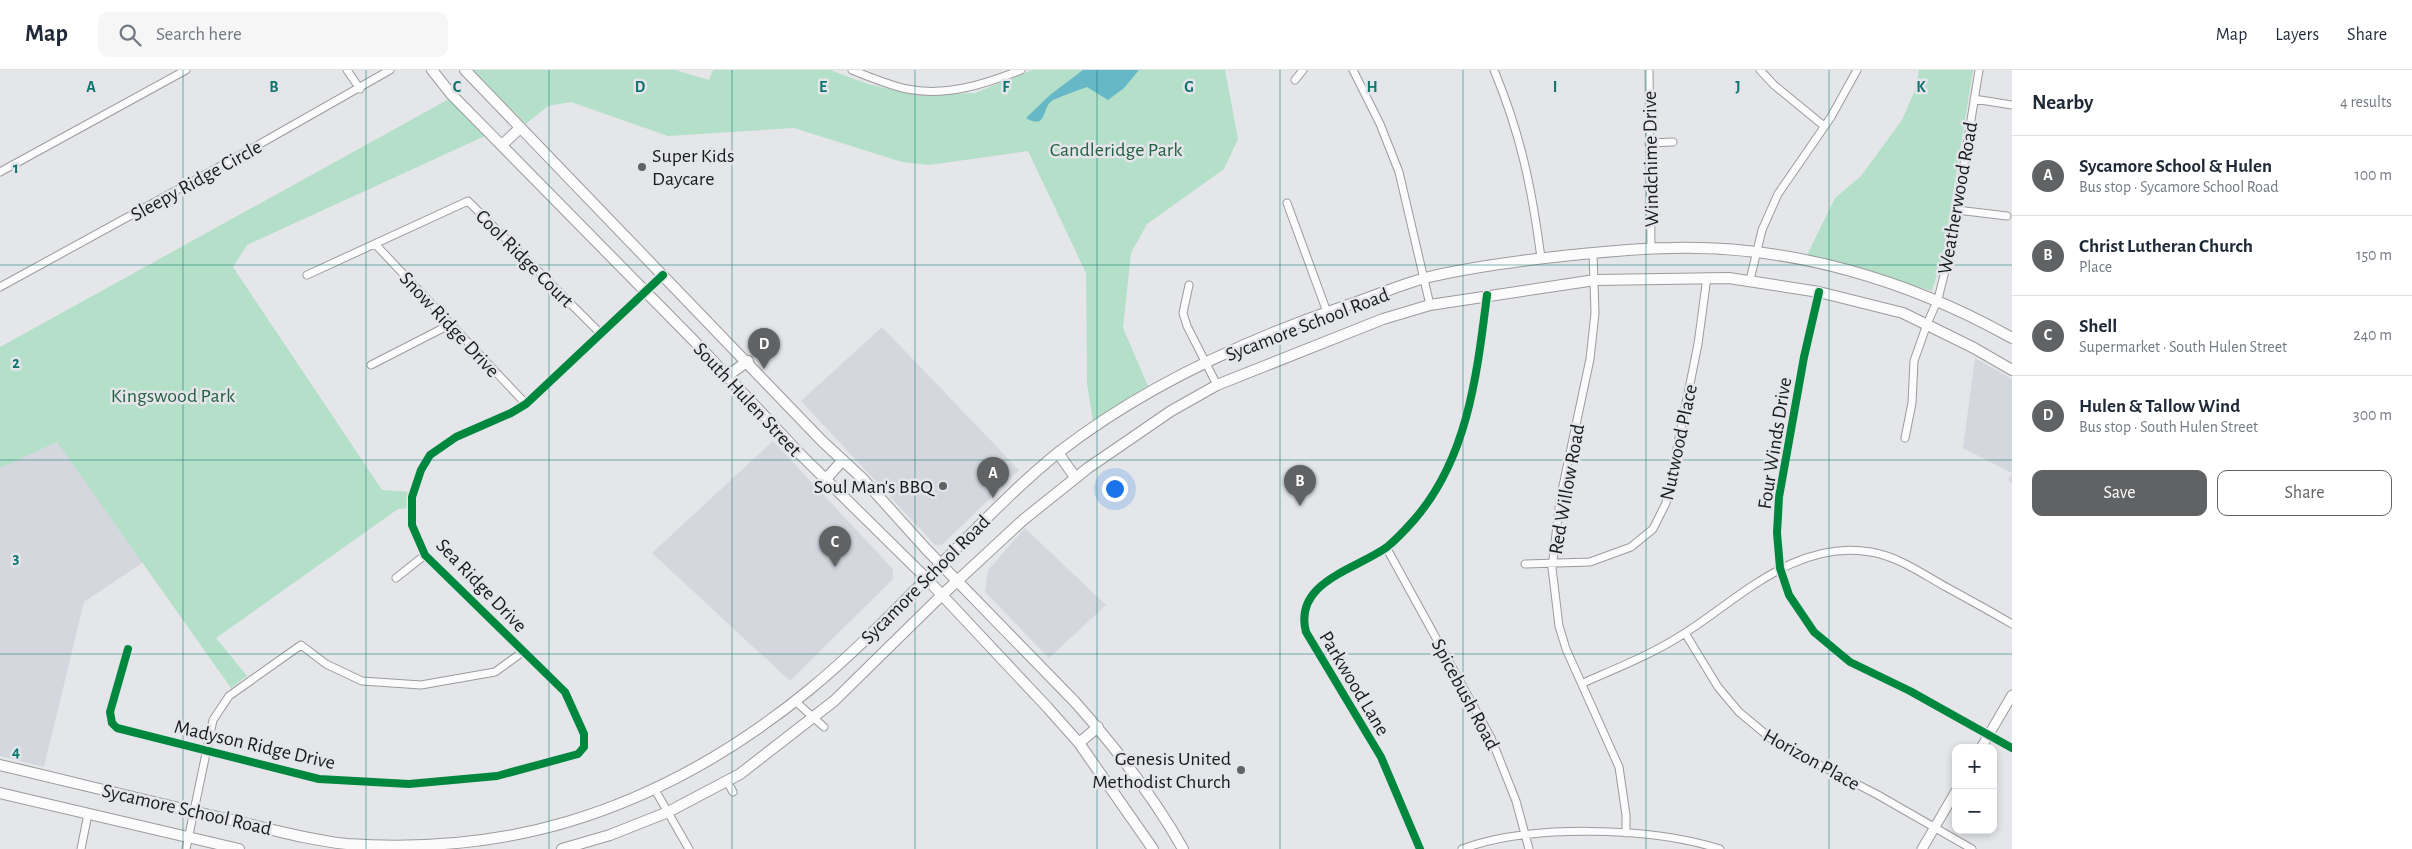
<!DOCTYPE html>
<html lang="en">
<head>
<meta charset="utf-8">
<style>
	:root { --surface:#fff; --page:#f6f6f7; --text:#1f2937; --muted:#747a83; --line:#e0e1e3; --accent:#616264 }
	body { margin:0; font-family:"Alegreya Sans",sans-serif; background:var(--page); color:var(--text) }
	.controls { position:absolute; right:15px; bottom:15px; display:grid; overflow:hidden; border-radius:10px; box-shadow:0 2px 8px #0003 }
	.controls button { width:45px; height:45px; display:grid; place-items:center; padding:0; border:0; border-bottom:1px solid var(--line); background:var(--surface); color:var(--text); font:25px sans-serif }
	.you { position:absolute; left:1114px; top:418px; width:18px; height:18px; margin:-12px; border:4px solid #fff; border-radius:50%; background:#1a73e8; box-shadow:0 0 0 8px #1a73e833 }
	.badge { display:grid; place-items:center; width:32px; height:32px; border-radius:50%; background:var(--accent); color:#fff; font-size:16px; font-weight:700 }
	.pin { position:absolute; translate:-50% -41px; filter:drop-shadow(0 1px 2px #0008) }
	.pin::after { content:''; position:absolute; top:26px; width:18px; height:15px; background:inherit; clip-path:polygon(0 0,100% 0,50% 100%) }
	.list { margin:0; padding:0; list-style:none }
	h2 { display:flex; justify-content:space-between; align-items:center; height:65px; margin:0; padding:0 20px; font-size:21px }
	h2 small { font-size:16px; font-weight:400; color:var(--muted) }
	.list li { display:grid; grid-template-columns:32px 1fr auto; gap:15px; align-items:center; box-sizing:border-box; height:80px; padding:0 20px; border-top:1px solid var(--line) }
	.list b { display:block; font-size:19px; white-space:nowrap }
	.list p { margin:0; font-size:16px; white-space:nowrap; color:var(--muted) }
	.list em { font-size:16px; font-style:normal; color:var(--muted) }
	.actions { display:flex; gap:10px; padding:15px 20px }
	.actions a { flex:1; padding:11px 0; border:1px solid var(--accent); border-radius:10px; text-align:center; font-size:18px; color:var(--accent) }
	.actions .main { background:var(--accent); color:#fff }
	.icon { flex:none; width:28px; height:28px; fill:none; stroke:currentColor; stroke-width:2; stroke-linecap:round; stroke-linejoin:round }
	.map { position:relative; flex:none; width:2012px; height:779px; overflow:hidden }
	header { display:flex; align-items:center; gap:30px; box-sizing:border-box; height:70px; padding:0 25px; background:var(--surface); border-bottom:1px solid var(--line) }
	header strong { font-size:24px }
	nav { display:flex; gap:28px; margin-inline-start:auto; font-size:18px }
	.search { width:350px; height:45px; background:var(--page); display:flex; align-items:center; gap:12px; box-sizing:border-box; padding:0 18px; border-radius:10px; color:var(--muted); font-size:19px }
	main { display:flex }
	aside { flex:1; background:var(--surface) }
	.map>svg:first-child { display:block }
	.built { fill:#d5d7df }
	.green { fill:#b4dfc9 }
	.water { fill:#66b8c7 }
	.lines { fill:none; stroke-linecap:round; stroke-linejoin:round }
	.minor-casing { stroke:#9b9b9d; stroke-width:9 }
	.tertiary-casing { stroke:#9b9b9d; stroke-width:11 }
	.secondary-casing { stroke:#9b9b9d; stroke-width:12 }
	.minor { stroke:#fbfbfc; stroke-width:7 }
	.tertiary { stroke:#fbfbfc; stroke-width:9 }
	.secondary { stroke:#fbfbfc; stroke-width:10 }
	.cycleway-casing { stroke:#e4e5ea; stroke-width:11 }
	.cycleway { stroke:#00873e; stroke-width:8 }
	.grid { fill:none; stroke:#0f766e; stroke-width:1; stroke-opacity:0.55 }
	.poi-dot { fill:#616264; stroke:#e4e5ea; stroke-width:2 }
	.labels { text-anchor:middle; stroke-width:5; stroke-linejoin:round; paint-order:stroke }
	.park-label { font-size:20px; fill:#256143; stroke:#e4e5ea }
	.poi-label { font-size:20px; fill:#1a1b1d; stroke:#e4e5ea; text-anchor:end }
	.street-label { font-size:20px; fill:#1a1b1d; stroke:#e4e5ea }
	.grid-label { font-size:16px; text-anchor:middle; font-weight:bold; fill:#0f766e; stroke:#e4e5ea; stroke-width:5; stroke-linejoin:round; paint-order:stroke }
</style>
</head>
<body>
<header>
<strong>Map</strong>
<div class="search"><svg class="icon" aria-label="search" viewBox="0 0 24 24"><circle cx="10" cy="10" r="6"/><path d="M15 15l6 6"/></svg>Search here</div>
<nav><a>Map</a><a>Layers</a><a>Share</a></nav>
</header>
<main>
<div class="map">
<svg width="2012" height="779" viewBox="0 0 2012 779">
	<rect width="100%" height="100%" fill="#e5e6e9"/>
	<path class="built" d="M882,257L1019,400L942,475H935L801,331Z
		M1975,288L2012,309V413L2008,410L2012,403L1963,378Z
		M65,369L145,491L84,532L44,697L0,686V396Z
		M773,371L893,499V509L790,611L652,483Z
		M1025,458L1106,535L1049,588L985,522L988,500Z"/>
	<path class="green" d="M472,0H675L709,10L713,0H830L868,14L918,26L975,23L1032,0H1225L1238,69L1224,99L1147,154L1131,183L1123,258L1148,316L1093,351L1087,314L1086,203L1028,81L929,95L902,92L794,58L668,66L571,32L548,36L526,54Z
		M1919,0H1973L1943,185L1932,221L1807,185L1835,128L1861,106L1902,50L1915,20Z
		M449,29L485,66L247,175L233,197L382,420L410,422L409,438L398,439L216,568L247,606L231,618L57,372L0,398V277Z"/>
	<path class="water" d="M1083,0H1139L1124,18L1108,30L1087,17C1076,21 1064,25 1053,30C1041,37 1048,61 1026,48L1050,25Z"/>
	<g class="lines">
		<g class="minor-casing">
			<path id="minor" d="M347,0L360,19
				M852,0C870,7 888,15 907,19C946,27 985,14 1021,0
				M1353,0L1380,54L1399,102L1430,235
				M1494,0C1521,65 1532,119 1541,188
				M1649,0L1651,178
				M1760,0L1774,15L1824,56
				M1295,10L1303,0
				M1974,29L2012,35
				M1649,73L1673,72
				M0,102L186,0
				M1287,133L1327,242
				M1957,140L2007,146
				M375,174L526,334
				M1593,183L1595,243L1590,289L1560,430L1552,498L1559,556L1566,579L1619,697L1626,745V763
				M307,205L468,131L601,264
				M1750,210L1762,160L1778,124L1831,47L1857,0
				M1189,215L1183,243L1187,256L1217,315
				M0,217L228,92L390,0
				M1819,222L1804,287L1779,427L1777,463L1780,498L1789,525L1814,562L1850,592L1910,621L2012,678
				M371,295L451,254
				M1905,368L1912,333L1914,291L1927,254L1938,229L1950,181L1979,0
				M1386,477L1491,668L1516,731L1529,779
				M1525,494L1590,492L1631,477L1653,459L1666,433L1698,274L1707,207
				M396,508L425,485
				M1685,563L1718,617L1739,642L1775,672L1878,725L1972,779
				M128,579L110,642L112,653L117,658L319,709L409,714L497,706L578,684L584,677V664L565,622L425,485L412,455V427L421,400L430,385L456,367L511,343L526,334L663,205
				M1583,613C1617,598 1653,584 1685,563C1741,527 1797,469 1871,482C1899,487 1921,503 1946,517C1968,529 1990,541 2012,554
				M795,631L824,657
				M727,711L733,722
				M654,718L689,779
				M81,779L88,744
				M186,779L213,650L229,626L301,575L326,594L362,611L421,615L495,602L524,581
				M1420,779L1381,687L1306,562C1293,512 1355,500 1387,477C1397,469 1406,459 1414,450C1468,388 1477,304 1487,225
				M1462,779C1530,754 1651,757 1720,779"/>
		</g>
		<g class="tertiary-casing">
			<path id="tertiary" d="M1981,678L2012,625
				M1922,779L1956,721"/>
		</g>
		<g class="secondary-casing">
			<path id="secondary" d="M432,0L451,24L701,278L800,384L926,508L1047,637L1079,673L1153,779
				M465,0L822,371L863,409L926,479L1075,632C1115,677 1154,727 1183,779
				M502,75L520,58
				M727,306L748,291
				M1058,383L1075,407
				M825,410L843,390
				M1079,673L1098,657
				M0,695C76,713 151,732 227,749C267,758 307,770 347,774C421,779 496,773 567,752C655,726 738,678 809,620C858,580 902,533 946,489C983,452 1018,415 1059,382C1143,317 1245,270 1345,236C1373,227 1401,214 1429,207C1476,196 1525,190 1572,185C1605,182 1639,178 1672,178C1791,175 1909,210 2012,268
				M0,723L239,779
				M562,779L610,765L668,742L740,704L834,631L942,525L1023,450L1088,398L1171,341L1217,315L1383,249L1430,235L1595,210L1729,208L1819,222L1903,243L1974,278L2012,300"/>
		</g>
		<use href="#minor" class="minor"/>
		<use href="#tertiary" class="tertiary"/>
		<use href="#secondary" class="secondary"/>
		<g class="cycleway-casing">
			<path id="cycleway" d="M1819,222L1804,287L1779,427L1777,463L1780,498L1789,525L1814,562L1850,592L1910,621L2012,678
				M128,579L110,642L112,653L117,658L319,709L409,714L497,706L578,684L584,677V664L565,622L425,485L412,455V427L421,400L430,385L456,367L511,343L526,334L663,205
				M1420,779L1381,687L1306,562C1293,512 1355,500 1387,477C1397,469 1406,459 1414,450C1468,388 1477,304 1487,225"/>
		</g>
		<use href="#cycleway" class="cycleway"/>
	</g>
	<path class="grid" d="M183,0V779M366,0V779M549,0V779M732,0V779M915,0V779M1097,0V779M1280,0V779M1463,0V779M1646,0V779M1829,0V779M0,195H2012M0,390H2012M0,584H2012"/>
	<g class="poi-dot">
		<circle cx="642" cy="97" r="5"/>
		<circle cx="943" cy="416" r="5"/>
		<circle cx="1241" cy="700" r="5"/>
	</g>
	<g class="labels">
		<g class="park-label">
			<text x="1116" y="86">Candleridge Park</text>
			<text x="173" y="332">Kingswood Park</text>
		</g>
		<g class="poi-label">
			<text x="652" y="92" text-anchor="start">Super Kids<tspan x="652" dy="23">Daycare</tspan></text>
			<text x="933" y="423">Soul Man's BBQ</text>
			<text x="1231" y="695">Genesis United<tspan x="1231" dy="23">Methodist Church</tspan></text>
		</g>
		<g class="street-label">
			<text transform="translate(1650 89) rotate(-91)" y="7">Windchime Drive</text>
			<text transform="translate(196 110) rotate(-29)" y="7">Sleepy Ridge Circle</text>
			<text transform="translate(1957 128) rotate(-80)" y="7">Weatherwood Road</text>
			<text transform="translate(525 188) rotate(45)" y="7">Cool Ridge Court</text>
			<text transform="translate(450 254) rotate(47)" y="7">Snow Ridge Drive</text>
			<text transform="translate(1307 254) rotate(-21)" y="7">Sycamore School Road</text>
			<text transform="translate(748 329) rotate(47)" y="7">South Hulen Street</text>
			<text transform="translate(1678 372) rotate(-78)" y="7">Nutwood Place</text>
			<text transform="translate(1774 373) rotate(-81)" y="7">Four Winds Drive</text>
			<text transform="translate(1566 419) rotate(-80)" y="7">Red Willow Road</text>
			<text transform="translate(925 509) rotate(-45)" y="7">Sycamore School Road</text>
			<text transform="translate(482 515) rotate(46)" y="7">Sea Ridge Drive</text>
			<text transform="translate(1355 613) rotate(59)" y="7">Parkwood Lane</text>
			<text transform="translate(1466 624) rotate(62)" y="7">Spicebush Road</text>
			<text transform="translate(255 674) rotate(13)" y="7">Madyson Ridge Drive</text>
			<text transform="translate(1812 689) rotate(29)" y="7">Horizon Place</text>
			<text transform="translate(187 739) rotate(13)" y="7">Sycamore School Road</text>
		</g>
	</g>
	<g class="grid-label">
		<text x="91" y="22">A</text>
		<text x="274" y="22">B</text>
		<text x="457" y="22">C</text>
		<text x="640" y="22">D</text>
		<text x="823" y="22">E</text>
		<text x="1006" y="22">F</text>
		<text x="1189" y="22">G</text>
		<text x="1372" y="22">H</text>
		<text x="1555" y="22">I</text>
		<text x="1738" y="22">J</text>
		<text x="1921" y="22">K</text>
		<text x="16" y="103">1</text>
		<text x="16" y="298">2</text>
		<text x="16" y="493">3</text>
		<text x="16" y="687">4</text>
	</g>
</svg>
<div class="controls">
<button>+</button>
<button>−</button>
</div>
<div class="you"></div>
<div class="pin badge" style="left:993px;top:428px">A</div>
<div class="pin badge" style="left:1300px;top:436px">B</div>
<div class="pin badge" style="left:835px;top:497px">C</div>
<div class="pin badge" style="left:764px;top:299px">D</div>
</div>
<aside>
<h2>Nearby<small>4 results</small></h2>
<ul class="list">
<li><span class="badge">A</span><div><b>Sycamore School &amp; Hulen</b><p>Bus stop · Sycamore School Road</p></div><em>100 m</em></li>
<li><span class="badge">B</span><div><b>Christ Lutheran Church</b><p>Place</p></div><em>150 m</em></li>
<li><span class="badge">C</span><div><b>Shell</b><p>Supermarket · South Hulen Street</p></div><em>240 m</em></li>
<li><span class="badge">D</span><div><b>Hulen &amp; Tallow Wind</b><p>Bus stop · South Hulen Street</p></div><em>300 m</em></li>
</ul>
<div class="actions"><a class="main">Save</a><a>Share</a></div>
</aside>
</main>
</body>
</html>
